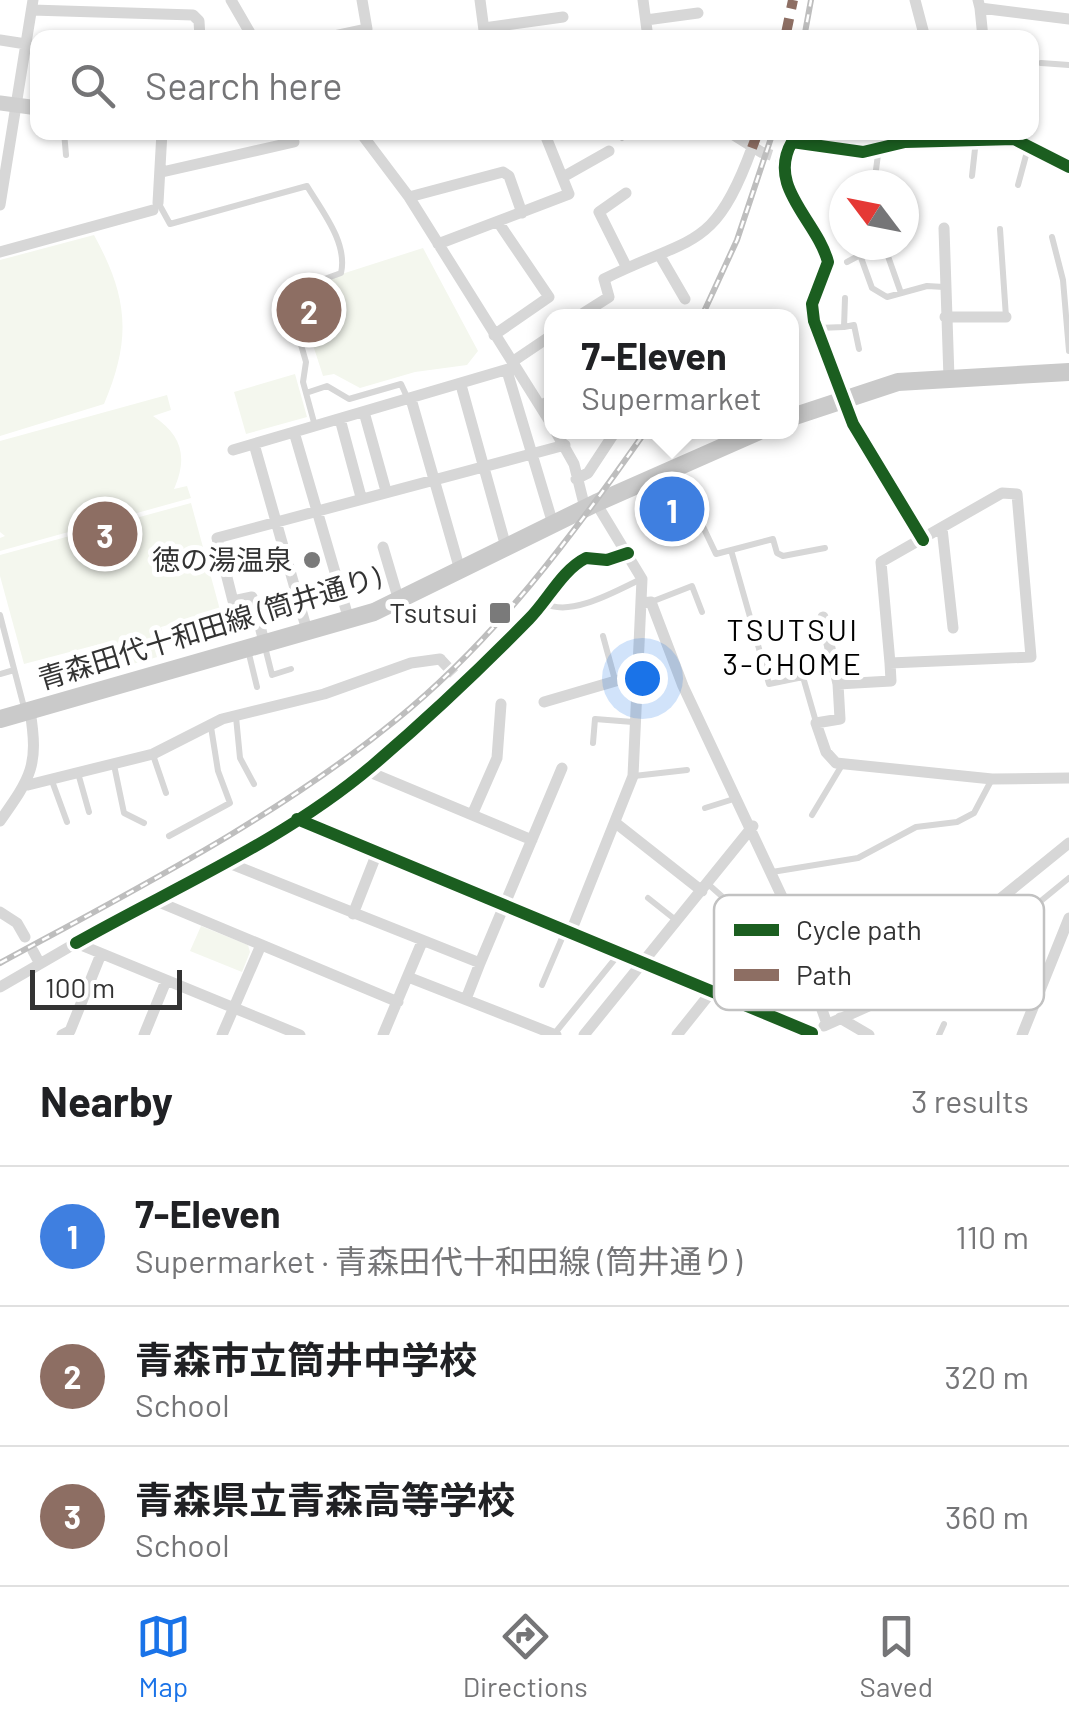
<!DOCTYPE html>
<html lang="en">
<head>
<meta charset="utf-8">
<style>
	:root { --surface:#fff; --page:#f6f6f6; --text:#202124; --muted:#757577; --line:#e0e0e0; --accent:#1a73e8 }
	body { margin:0; font-family:Barlow,"Noto Sans JP",sans-serif; background:var(--page); color:var(--text) }
	.compass { position:absolute; left:829px; top:170px; width:90px; height:90px; border-radius:50%; background:var(--surface); box-shadow:0 2px 8px #0004; rotate:302deg }
	.scale { position:absolute; left:30px; bottom:25px; width:152px; box-sizing:border-box; padding-left:10px; border:5px solid #333; border-top:0; font-size:28px; line-height:35px; white-space:nowrap; color:#333; -webkit-text-stroke:8px #fff; paint-order:stroke }
	.you { position:absolute; left:642px; top:678px; width:35px; height:35px; margin:-25px; border:8px solid #fff; border-radius:50%; background:#1a73e8; box-shadow:0 0 0 15px #1a73e833 }
	.badge { display:grid; place-items:center; width:65px; height:65px; border-radius:50%; background:var(--accent); color:#fff; font-size:32px; font-weight:700 }
	.pin { position:absolute; translate:-50% -50%; border:5px solid #fff; box-shadow:0 2px 10px #0006 }
	.popup { position:absolute; left:544px; top:309px; width:255px; height:130px; box-sizing:border-box; display:grid; place-content:center; border-radius:20px; background:var(--surface); filter:drop-shadow(0 2px 8px #0005); font-size:32px; white-space:nowrap; color:var(--muted) }
	.popup b { font-size:38px; color:var(--text) }
	.popup::after { content:''; position:absolute; left:50%; top:100%; margin-left:-20px; border:20px solid transparent; border-top-color:var(--surface) }
	.list { margin:0; padding:0; list-style:none }
	h2 { display:flex; justify-content:space-between; align-items:center; height:130px; margin:0; padding:0 40px; font-size:42px }
	h2 small { font-size:32px; font-weight:400; color:var(--muted) }
	.list li { display:grid; grid-template-columns:65px 1fr auto; gap:30px; align-items:center; box-sizing:border-box; height:140px; padding:0 40px; border-top:2px solid var(--line) }
	.list b { display:block; font-size:38px; white-space:nowrap }
	.list p { margin:0; font-size:32px; white-space:nowrap; color:var(--muted) }
	.list em { font-size:32px; font-style:normal; color:var(--muted) }
	.icon { flex:none; width:55px; height:55px; fill:none; stroke:currentColor; stroke-width:2; stroke-linecap:round; stroke-linejoin:round }
	.map { position:relative; flex:none; width:1069px; height:1035px; overflow:hidden }
	.search { position:absolute; background:var(--surface); box-shadow:0 2px 8px #0004; left:30px; right:30px; top:30px; height:110px; display:flex; align-items:center; gap:25px; box-sizing:border-box; padding:0 35px; border-radius:20px; color:var(--muted); font-size:38px }
	.sheet { height:550px; background:var(--surface) }
	nav { display:flex; justify-content:space-around; align-items:center; box-sizing:border-box; height:140px; border-top:2px solid var(--line); background:var(--surface); font-size:28px; color:var(--muted) }
	nav a { display:grid; justify-items:center; gap:5px }
	nav .on { color:var(--accent) }
	.map>svg:first-child { display:block }
	.green { fill:#f4f7ee }
	.lines { fill:none; stroke-linecap:round; stroke-linejoin:round }
	.street-tunnel { stroke:#d6d6d6; stroke-width:11; stroke-dasharray:11 5.5; stroke-linecap:butt }
	.lane { stroke:#d7d7d7; stroke-width:6 }
	.street { stroke:#d7d7d7; stroke-width:11 }
	.secondary { stroke:#d0d0d0; stroke-width:15 }
	.primary { stroke:#cacaca; stroke-width:18 }
	.rail-casing { stroke:#bebebe; stroke-width:6 }
	.rail { stroke:#fff; stroke-width:2.5; stroke-dasharray:8; stroke-linecap:butt }
	.quiet { stroke:#8d6e63; stroke-width:10; stroke-dasharray:20 10; stroke-linecap:butt }
	.cycleway-casing { stroke:#fff; stroke-width:19 }
	.cycleway { stroke:#1b5e20; stroke-width:12 }
	.poi-dot { fill:#7a7a7a; stroke:#fff; stroke-width:4 }
	.labels { text-anchor:middle; stroke-width:10; stroke-linejoin:round; paint-order:stroke }
	.poi-label { font-size:28px; fill:#333; stroke:#fff; text-anchor:end }
	.street-label { font-size:28px; fill:#333; stroke:#fff }
	.neighbourhood-label { font-size:30px; letter-spacing:2.5px; fill:#000; stroke:#fff }
	.key { fill:#fff; stroke:#c2c2c2; stroke-width:2.5 }
	.key-label { font-size:28px; fill:#333 }
</style>
</head>
<body>
<div class="map">
<svg width="1069" height="1035" viewBox="0 0 1069 1035">
	<rect width="100%" height="100%" fill="#fff"/>
	<path class="green" d="M94,235C128,297 132,338 104,404L0,436V260Z
		M423,248L478,351L467,365L415,372L360,388L334,374L323,376L295,289Z
		M295,374L307,417L246,434L234,392Z
		M167,395L171,410L153,416C182,435 188,457 174,489L187,486L191,498L0,551V538L5,536L0,532V441Z
		M191,503L220,610L161,627L168,654L108,671L100,644L24,664L0,576V555Z
		M201,926L248,945L250,952L242,972L190,951Z"/>
	<g class="lines">
		<path class="street-tunnel" d="M761,152L777,157
			M440,659L454,674"/>
		<path class="lane" d="M1041,63L1069,65
			M64,132L66,155
			M622,138L628,132
			M886,144V132
			M972,176L976,140
			M874,185L879,147
			M1018,185L1028,148
			M159,204L170,224L307,186C322,211 348,243 341,273L286,293L306,362L303,382L315,426
			M1000,229L1006,317
			M1052,237L1063,280L1069,351
			M884,245L901,293
			M847,262L860,255L872,288L887,297L927,286L944,287
			M844,327L854,325L859,349
			M818,328L844,327L845,298
			M306,393L327,386L349,399L401,384L408,399
			M540,403L552,397
			M677,472L716,554L773,539L777,553L783,556L825,548
			M731,550L769,684L803,677L816,722
			M651,602L692,586L702,612
			M545,603C569,618 616,591 641,579
			M0,615L25,711
			M603,636L615,680
			M265,647L272,675L291,669
			M248,650L257,687
			M0,674L14,670
			M236,717L240,758L254,784
			M593,743L595,719L633,722
			M153,755L166,793
			M114,765L124,813L144,823
			M78,773L89,812
			M634,776L687,770
			M52,781L67,822
			M705,808L737,798
			M812,815L842,765
			M169,836L230,803L218,771L211,727
			M772,872L858,858L916,827L957,822L974,813L992,779
			M708,884L760,930
			M648,898L677,921
			M995,904L997,955
			M998,936L1069,878
			M542,985L565,931
			M922,985L965,1004
			M555,1033L619,954
			M939,1035L944,1024"/>
		<path class="street" d="M231,0L253,38
			M480,0L485,38
			M643,0L648,38
			M915,0L925,38
			M978,0L980,8L1069,19
			M980,8L983,38
			M32,10L193,15L199,21L200,38
			M646,20L698,13
			M484,28L563,17
			M824,36L849,38
			M325,38L367,29L362,0
			M0,40L26,44
			M360,132L409,197L552,425
			M729,132L761,152
			M162,172L294,142
			M563,177L609,151
			M626,193L599,212L627,268
			M409,197L503,172L509,176L522,213
			M158,203L162,132
			M0,205L33,0
			M944,228L949,378
			M438,244L569,194L544,132
			M0,252L153,210
			M660,256L685,299
			M579,316L609,297L604,279C692,235 714,252 752,148
			M945,317H1006
			M494,335L549,297L498,222
			M512,362L552,335
			M507,371L553,524
			M461,385L506,547
			M411,399L460,570
			M364,412L386,491
			M340,419L361,497
			M556,432L574,464L585,508
			M254,444L308,634
			M233,450L294,432
			M576,479L588,473L615,432
			M942,528L953,628
			M923,540L853,424L814,321L812,304L828,262C817,220 766,187 792,142L863,152L905,142L1014,139L1069,167
			M383,547L399,601
			M641,603L651,602L683,686L784,901L827,1024
			M823,617L838,684L840,719L816,723L826,752L836,763L992,779L1069,778
			M349,620L294,432L515,367
			M265,645L252,597L233,601L217,538L565,445
			M838,684L891,681L890,663L1031,657L1017,494L1002,493L881,562L890,663
			M544,702L636,675
			M367,771L532,840
			M28,785L153,754L222,719L324,694L411,663L440,659
			M472,815L497,758L501,704
			M297,819L812,1033
			M0,821C31,777 39,766 30,711
			M617,824L702,891
			M226,862L480,963L562,768
			M154,900L398,1002
			M0,912L17,923L25,937
			M353,914L377,853
			M570,934L633,776L642,579L596,503
			M754,940L808,964
			M76,943C175,887 285,840 372,766C427,719 479,670 529,619C548,600 562,570 586,558L607,560L628,553
			M33,951L40,964
			M805,957L894,928L914,988
			M408,977L556,1035
			M0,987L76,943L300,1035
			M466,999L480,963
			M840,1018L869,1035
			M824,1026L938,975L995,903L1069,843
			M62,1035L70,1031L101,954
			M144,1035L166,981
			M222,1035L261,945
			M383,1035L422,942
			M584,1035L753,826
			M677,1035L784,901
			M1022,1035L1069,918"/>
		<path class="secondary" d="M0,103L38,108"/>
		<path class="primary" d="M792,417L898,382L1069,372
			M0,719L374,612L596,503L757,432"/>
		<g class="rail-casing">
			<path id="rail" d="M804,38L811,0
				M702,316L737,240L773,132
				M0,963C136,889 276,818 396,720C495,640 573,535 645,432"/>
		</g>
		<use href="#rail" class="rail"/>
		<path class="quiet" d="M785,38L793,0
			M752,148L758,132"/>
		<g class="cycleway-casing">
			<path id="cycleway" d="M923,540L853,424L814,321L812,304L828,262C817,220 766,187 792,142L863,152L905,142L1014,139L1069,167
				M297,819L812,1033
				M76,943C175,887 285,840 372,766C427,719 479,670 529,619C548,600 562,570 586,558L607,560L628,553"/>
		</g>
		<use href="#cycleway" class="cycleway"/>
	</g>
	<g class="poi-dot">
		<circle cx="312" cy="560" r="10"/>
		<rect x="488" y="601" width="24" height="24" rx="5"/>
	</g>
	<g class="labels">
		<g class="poi-label">
			<text x="292" y="570">徳の湯温泉</text>
			<text x="478" y="623">Tsutsui</text>
		</g>
		<g class="street-label">
			<text transform="translate(209 628) rotate(-17)" y="10">青森田代十和田線 (筒井通り)</text>
		</g>
		<g class="neighbourhood-label">
			<text x="793" y="641">TSUTSUI<tspan x="793" dy="34">3-CHOME</tspan></text>
		</g>
	</g>
	<rect x="714" y="895" width="330" height="115" rx="15" class="key"/>
	<rect x="734" y="924" width="45" height="12" fill="#1b5e20"/>
	<rect x="734" y="969" width="45" height="12" fill="#8d6e63"/>
	<g class="key-label">
		<text x="796" y="940">Cycle path</text>
		<text x="796" y="985">Path</text>
	</g>
</svg>
<svg class="compass" viewBox="-18 -18 36 36"><path d="M0-13l5 13h-10z" fill="#e53935"/><path d="M0 13l5-13h-10z" fill="#757577"/></svg>
<div class="scale">100 m</div>
<div class="you"></div>
<div class="pin badge" style="left:672px;top:509px;background:#3f7fe0">1</div>
<div class="popup"><b>7-Eleven</b>Supermarket</div>
<div class="pin badge" style="left:309px;top:310px;background:#8d6e63">2</div>
<div class="pin badge" style="left:105px;top:534px;background:#8d6e63">3</div>
<div class="search"><svg class="icon" aria-label="search" viewBox="0 0 24 24"><circle cx="10" cy="10" r="6"/><path d="M15 15l6 6"/></svg>Search here</div>
</div>
<section class="sheet">
<h2>Nearby<small>3 results</small></h2>
<ul class="list">
<li><span class="badge" style="background:#3f7fe0">1</span><div><b>7-Eleven</b><p>Supermarket · 青森田代十和田線 (筒井通り)</p></div><em>110 m</em></li>
<li><span class="badge" style="background:#8d6e63">2</span><div><b>青森市立筒井中学校</b><p>School</p></div><em>320 m</em></li>
<li><span class="badge" style="background:#8d6e63">3</span><div><b>青森県立青森高等学校</b><p>School</p></div><em>360 m</em></li>
</ul>
</section>
<nav>
<a class="on"><svg class="icon" aria-label="map" viewBox="0 0 24 24"><path d="M3 6l6-2 6 2 6-2v14l-6 2-6-2-6 2zM9 4v14M15 6v14"/></svg>Map</a>
<a><svg class="icon" aria-label="directions" viewBox="0 0 24 24"><path d="M12 3l9 9-9 9-9-9zM9 14v-3h6M13 9l2 2-2 2"/></svg>Directions</a>
<a><svg class="icon" aria-label="saved" viewBox="0 0 24 24"><path d="M7 4h10v16l-5-4-5 4z"/></svg>Saved</a>
</nav>
</body>
</html>
